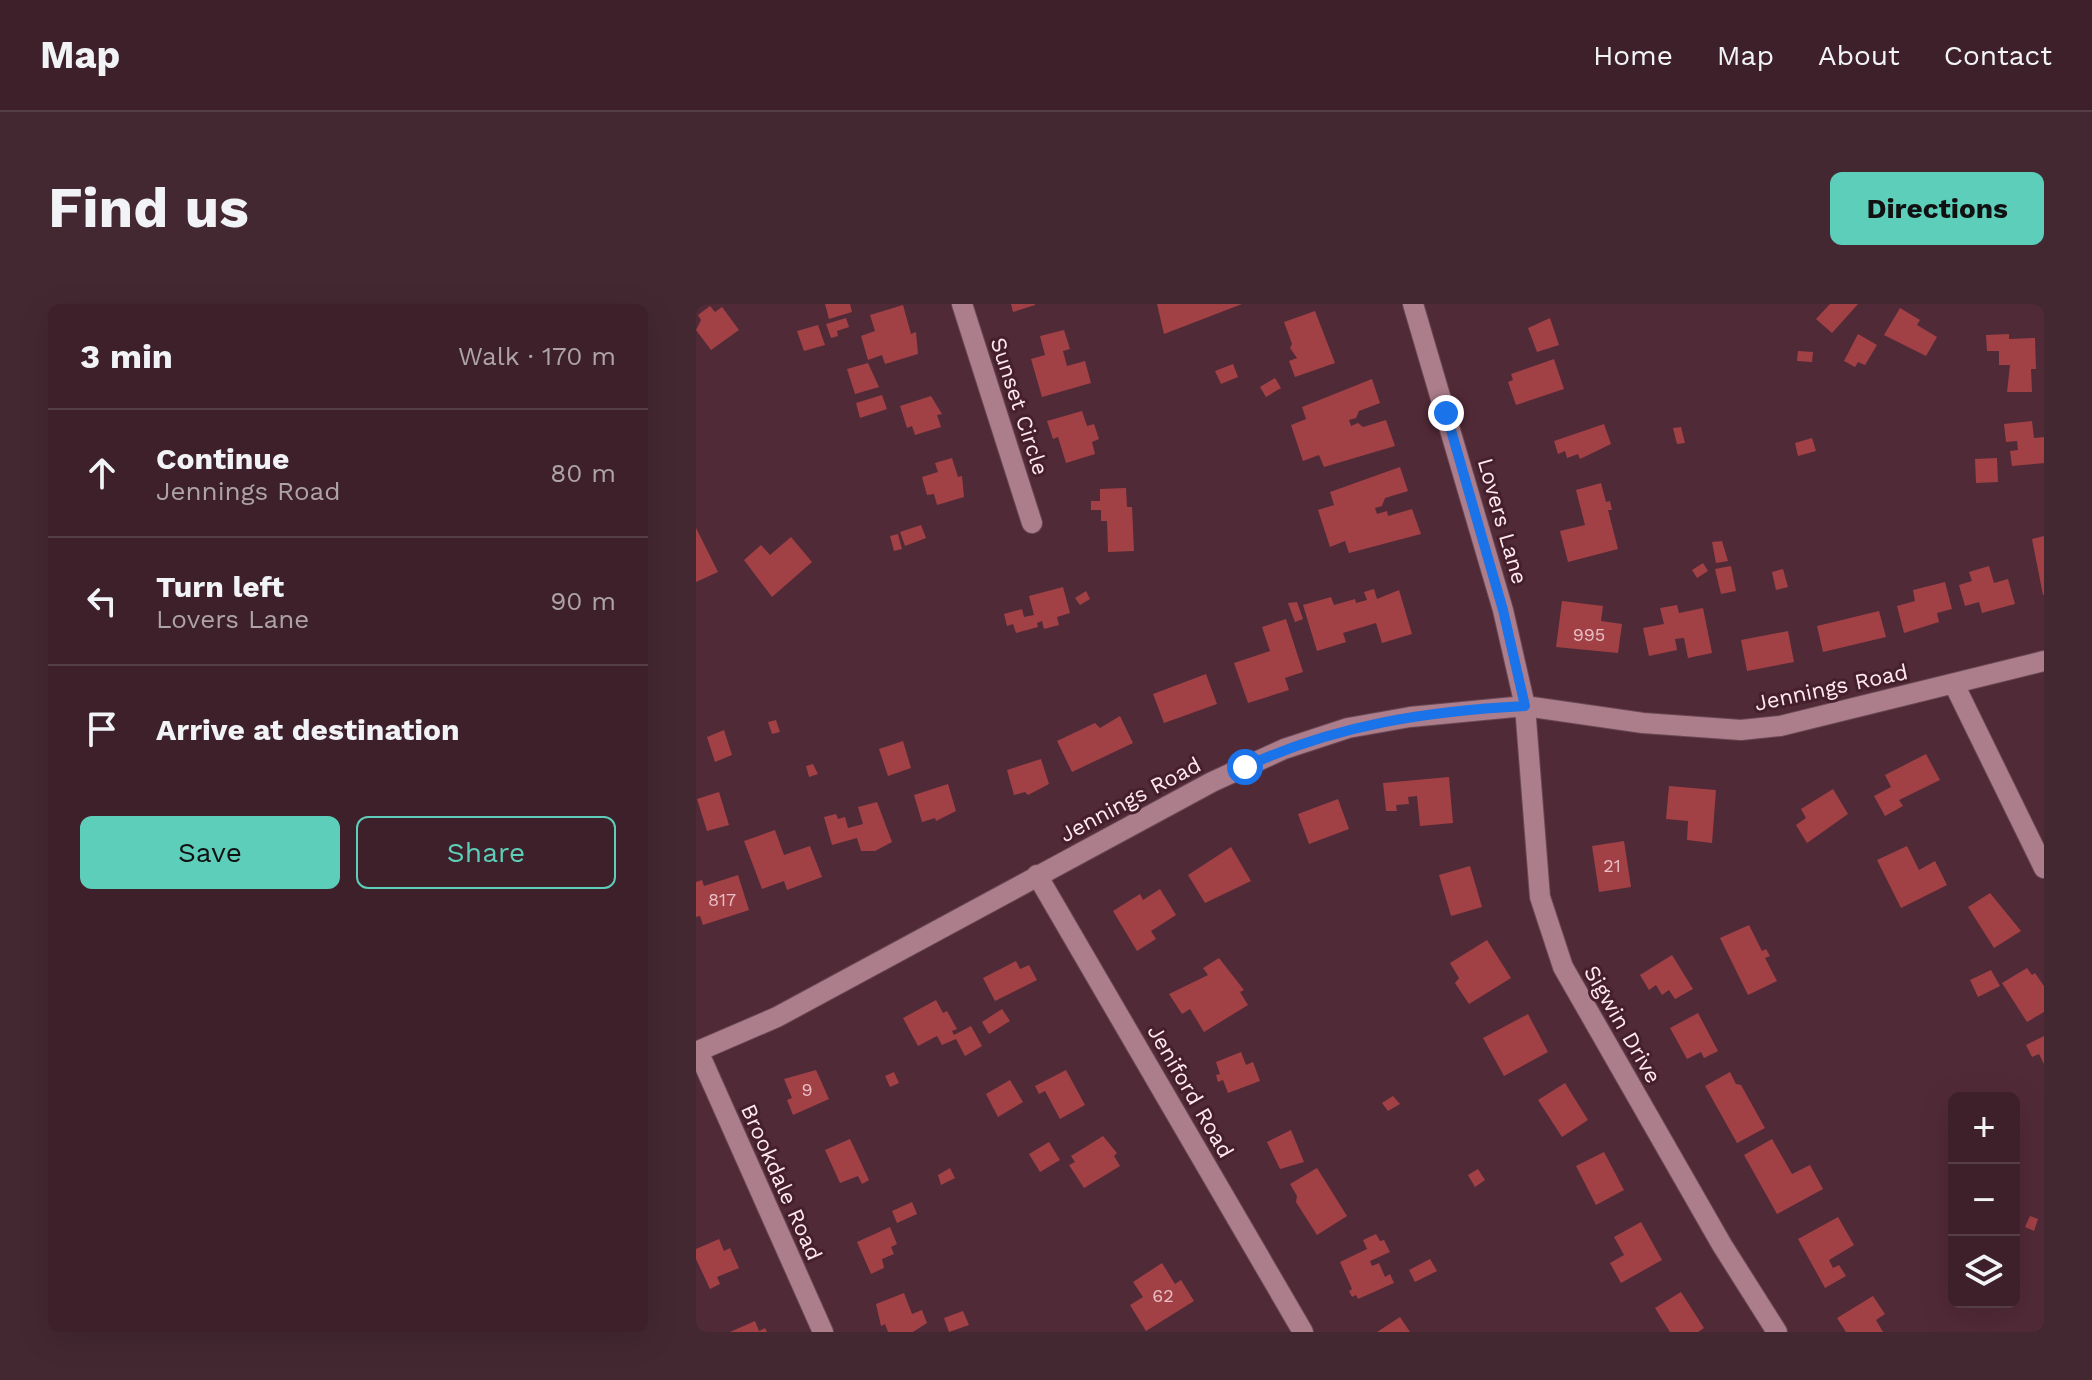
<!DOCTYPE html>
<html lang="en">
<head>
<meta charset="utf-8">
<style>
	:root { --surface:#3d2029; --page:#442831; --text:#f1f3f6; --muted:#ada3a8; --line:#563e46; --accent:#5dceb9 }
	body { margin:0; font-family:"Work Sans",sans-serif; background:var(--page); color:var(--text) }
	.controls { position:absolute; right:24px; bottom:24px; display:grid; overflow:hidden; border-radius:12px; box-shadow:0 8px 32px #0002 }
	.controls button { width:72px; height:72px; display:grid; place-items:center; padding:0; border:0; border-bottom:2px solid var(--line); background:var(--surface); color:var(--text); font:40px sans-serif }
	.stop { position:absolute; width:24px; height:24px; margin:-18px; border:6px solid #1a73e8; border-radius:50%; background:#fff }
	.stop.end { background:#1a73e8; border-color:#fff; box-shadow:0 2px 8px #0008 }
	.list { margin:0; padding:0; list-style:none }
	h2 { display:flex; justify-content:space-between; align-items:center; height:104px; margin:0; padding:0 32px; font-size:34px }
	h2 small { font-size:26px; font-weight:400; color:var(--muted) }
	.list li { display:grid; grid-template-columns:52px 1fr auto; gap:24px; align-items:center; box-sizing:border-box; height:128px; padding:0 32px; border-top:2px solid var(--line) }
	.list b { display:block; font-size:30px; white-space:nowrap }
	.list p { margin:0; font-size:26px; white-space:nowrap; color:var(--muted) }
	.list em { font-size:26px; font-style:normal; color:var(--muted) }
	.actions { display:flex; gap:16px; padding:24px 32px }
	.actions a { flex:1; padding:18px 0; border:2px solid var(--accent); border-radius:12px; text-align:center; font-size:28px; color:var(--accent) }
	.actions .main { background:var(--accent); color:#111 }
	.icon { flex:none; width:44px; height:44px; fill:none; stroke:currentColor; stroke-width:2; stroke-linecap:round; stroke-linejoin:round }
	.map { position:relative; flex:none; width:1348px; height:1028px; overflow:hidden; border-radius:12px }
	header { display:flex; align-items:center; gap:48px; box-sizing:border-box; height:112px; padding:0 40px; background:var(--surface); border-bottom:2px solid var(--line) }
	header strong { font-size:38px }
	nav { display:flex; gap:44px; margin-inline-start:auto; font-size:28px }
	.intro { display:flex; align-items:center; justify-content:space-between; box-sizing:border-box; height:192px; padding:0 48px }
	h1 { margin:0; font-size:56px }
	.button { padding:20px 36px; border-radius:12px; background:var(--accent); color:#111; font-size:28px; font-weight:700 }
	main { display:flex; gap:48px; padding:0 48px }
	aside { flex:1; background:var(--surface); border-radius:12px; box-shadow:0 8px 32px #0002 }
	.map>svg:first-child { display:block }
	.building { fill:#a14146 }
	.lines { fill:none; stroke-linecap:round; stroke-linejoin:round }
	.minor-casing { stroke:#6a4854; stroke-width:22 }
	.minor { stroke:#ac7d8b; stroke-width:20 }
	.route { stroke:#1a73e8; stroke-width:10 }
	.labels { text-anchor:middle; stroke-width:6; stroke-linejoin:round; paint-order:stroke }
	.number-label { font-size:18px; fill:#e8bfc5 }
	.street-label { font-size:22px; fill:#ffe9ef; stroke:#461f2d }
</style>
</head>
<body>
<header>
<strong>Map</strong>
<nav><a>Home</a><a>Map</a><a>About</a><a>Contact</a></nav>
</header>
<div class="intro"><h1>Find us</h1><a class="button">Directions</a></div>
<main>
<aside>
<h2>3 min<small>Walk · 170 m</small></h2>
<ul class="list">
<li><svg class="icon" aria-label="ahead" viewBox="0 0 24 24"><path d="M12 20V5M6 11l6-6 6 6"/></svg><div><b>Continue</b><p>Jennings Road</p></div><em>80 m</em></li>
<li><svg class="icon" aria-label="left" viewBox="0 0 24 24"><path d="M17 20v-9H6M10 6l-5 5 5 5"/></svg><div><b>Turn left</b><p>Lovers Lane</p></div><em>90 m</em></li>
<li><svg class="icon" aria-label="arrive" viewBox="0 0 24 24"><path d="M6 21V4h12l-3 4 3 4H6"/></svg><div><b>Arrive at destination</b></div></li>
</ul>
<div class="actions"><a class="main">Save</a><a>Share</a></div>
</aside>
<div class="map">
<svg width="1348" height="1028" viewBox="0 0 1348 1028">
	<rect width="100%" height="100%" fill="#512a37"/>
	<path class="building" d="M129,0H154L156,8L133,15Z
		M315,0H339V1L317,8Z
		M461,0H546L468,30Z
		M1134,0H1162L1136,29L1120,15Z
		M207,1L215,30L220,28L222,50L189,60L186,51L172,56L165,32L179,27L174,11Z
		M14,2L19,8L26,3L43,26L15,46L0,26L5,16L2,11Z
		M1204,4L1224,16L1221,21L1241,33L1230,52L1188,31Z
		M619,7L639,59L599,73L593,57L601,54L594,44L596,40L588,18Z
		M150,14L153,23L141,27L142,32L135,34L130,20Z
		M854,14L863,41L841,48L832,24Z
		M122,21L129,41L108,47L101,27Z
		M368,26L374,45L367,47L371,62L389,57L395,79L346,93L335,55L349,51L344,32Z
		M1162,30L1181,41L1169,61L1162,58L1159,63L1148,57Z
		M1313,30V35L1339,34L1340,65H1335L1336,88H1311L1314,61H1303V47H1291L1290,31Z
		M1102,47L1117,48L1116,58L1101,57Z
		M858,55L868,85L820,101L812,78L817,76L815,70Z
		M172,59L183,83L159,90L151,65Z
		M537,60L542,73L525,80L519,67Z
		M579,74L585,84L570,93L564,83Z
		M676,75L684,99L663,107L660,114L653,116L655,122L662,119L667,123L690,116L699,142L628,163L623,151L607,157L595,121L610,115L606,103Z
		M186,91L191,105L164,114L160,99Z
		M235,92L246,110L241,111L245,123L219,131L216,122L211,124L204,102Z
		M386,107L391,122L398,120L403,135L396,138L399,150L370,159L362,133L357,135L351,117Z
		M1336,117L1338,134L1348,133V159L1316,162L1314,147L1322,146L1321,137L1310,138L1308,120Z
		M908,120L915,140L884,155L882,150L871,154L869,147L862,150L858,137Z
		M985,123L989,139L981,140L977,124Z
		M1116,134L1120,147L1102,152L1099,139Z
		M256,154L262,173L266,172L268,193L241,201L238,190L231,191L226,173L242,168L239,159Z
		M1301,154L1302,178L1280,179L1279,155Z
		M704,163L712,187L689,194L686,202L679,204L681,210L691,207L692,212L716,205L725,230L653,249L649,237L634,243L622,206L638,201L634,188Z
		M905,179L910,198L914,197L916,206H912L922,245L872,258L864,227L889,221L880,186Z
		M430,184L431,203H436L438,247L412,248L411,217H405V206H395V197H404V185Z
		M225,221L230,234L209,242L204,228Z
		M0,224L22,268L0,278Z
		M202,230L206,245L198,247L194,232Z
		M1348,232V291H1347L1336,235Z
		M95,233L116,258L76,293L48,256L65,241L74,251Z
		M1026,237L1032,257L1020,259L1016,238Z
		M1007,259L1012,267L1001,274L996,266Z
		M1035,262L1040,287L1025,290L1019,265Z
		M1293,262L1298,279L1312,275L1319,300L1286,309L1283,298L1269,302L1263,281L1276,277L1273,268Z
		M1087,265L1092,283L1080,286L1076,268Z
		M1249,278L1256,305L1241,309L1243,318L1208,329L1201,302L1219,297L1217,286Z
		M367,283L374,309L361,313L363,321L348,325L346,317L341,319L342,323L320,329L317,320L311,322L308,310L326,305L328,313L338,311L333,292Z
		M678,285L681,295L703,286L716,330L686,339L680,319L647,329L650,338L621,347L607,301L635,293L638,301L659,295L660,299L671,296L668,288Z
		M390,287L394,295L384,301L379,294Z
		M866,297L907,302L905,317L926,320L922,349L860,343Z
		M601,298L607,315L599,318L592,299Z
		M981,301L983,309L1007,304L1016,349L992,354L988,334L979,335L981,346L953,352L947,324L968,320L964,304Z
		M1183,307L1190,333L1127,348L1121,322Z
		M590,315L607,368L589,374L593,386L552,399L538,359L574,347L566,323Z
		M1092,327L1098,358L1051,367L1045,336Z
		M510,370L521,400L468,419L457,390Z
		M424,412L437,439L376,468L361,437L399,419L404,424Z
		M80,416L84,428L76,430L72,418Z
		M28,426L36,451L19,458L11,433Z
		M207,437L215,464L192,472L183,445Z
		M1230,450L1244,476L1203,496L1207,502L1189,512L1178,492L1195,483L1189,471Z
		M345,455L353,480L332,491L329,488L318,491L311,466Z
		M117,460L122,470L113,473L110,462Z
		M753,473L757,519L724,522L721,492L712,493L713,500L700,501L701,507H690L687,479Z
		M252,480L260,507L240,517L239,514L226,518L218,491Z
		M973,482L1020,486L1016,539L991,536L992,517L970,515Z
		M1137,485L1152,510L1111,539L1100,521L1110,514L1105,505Z
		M23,488L33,521L11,527L1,495Z
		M642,495L653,525L613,540L602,510Z
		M181,498L196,538L179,547H165L161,534L136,541L128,513L140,510L142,515L149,513L152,524L167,520L162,503Z
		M79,526L88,551L114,542L126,573L91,586L88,577L66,585L48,537Z
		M928,537L935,583L903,588L896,542Z
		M1211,542L1223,566L1239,557L1251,581L1205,604L1181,556Z
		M535,543L555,577L509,599L492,571Z
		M774,562L786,603L755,612L743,571Z
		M42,571L53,606L7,621L4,612L0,613V578L6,576L8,582Z
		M464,585L480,611L455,627L460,635L441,647L417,607L444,590L447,596Z
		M1294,589L1325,627L1298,644L1272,603Z
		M1053,621L1066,647L1070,645L1074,652L1069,654L1081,677L1052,691L1024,634Z
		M791,636L815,674L773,700L759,679L763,674L754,659Z
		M976,651L997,685L979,695L973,686L966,691L960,681L953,686L944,671Z
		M523,654L548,686L544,688L552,701L508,728L494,705L486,710L473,690L512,671L507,664Z
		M320,657L324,665L333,661L341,676L299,697L287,674Z
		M1331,664L1336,671L1339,669L1348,682V708L1331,718L1306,679Z
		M1295,666L1304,682L1282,693L1274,676Z
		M240,696L247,709L251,707L261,725L256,727L258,731L275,722L286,742L269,752L260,735L246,741L241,732L222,742L207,714Z
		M306,705L314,717L293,730L286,718Z
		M1002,709L1022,747L1008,754L1005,748L991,755L974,724Z
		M832,710L852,748L808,772L787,734Z
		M1348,732V760L1343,750L1336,753L1330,741Z
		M545,748L550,761L557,758L564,777L532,789L527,776L522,778L520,771L524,770L520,758Z
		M120,766L133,795L97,811L91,796L96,794L88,775Z
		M370,766L389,801L364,815L349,787L343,790L339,782Z
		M198,768L203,779L194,783L189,772Z
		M1034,768L1040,780L1045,781L1069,824L1041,839L1009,782Z
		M314,776L327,798L302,813L290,790Z
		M869,779L892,816L866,833L842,796Z
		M697,792L704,800L692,807L686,799Z
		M595,826L608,858L584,865L571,838Z
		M407,832L421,849L418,852L424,862L388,884L373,861L379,858L375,852Z
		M154,835L173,876L166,880L162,872L144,879L129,846Z
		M1076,835L1096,870L1114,861L1127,885L1081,910L1048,851Z
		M353,838L364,856L344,868L333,850Z
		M908,848L928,886L900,901L880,862Z
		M254,864L259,874L245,881L242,871Z
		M621,864L651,912L621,931L600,898L601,892L594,880Z
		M782,865L789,876L779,883L772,871Z
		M216,898L221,910L201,919L196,907Z
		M1334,912L1342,915L1338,927L1329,923Z
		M1142,913L1158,941L1133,956L1137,964L1143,961L1150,972L1129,984L1102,935Z
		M945,918L966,956L925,979L914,959L928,951L918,933Z
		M194,923L201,940L195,943L198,950L186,955L188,964L175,970L161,938Z
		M680,930L684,937L688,936L694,948L674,957L676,962L683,959L689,973L694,970L698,979L662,995L660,991L656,993L653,987L656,985L644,958L671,945L667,936Z
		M23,935L28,947L34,944L43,964L21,973L24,980L14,985L0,955V945Z
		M734,955L741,967L719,978L713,966Z
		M466,959L479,980L485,976L498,997L450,1027L434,1001L447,993L437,978Z
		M985,988L1008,1024L1002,1028H974L959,1004Z
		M208,989L216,1010L226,1006L231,1019L217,1028H192L189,1020L185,1022L180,1000Z
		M1177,992L1189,1010L1180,1016L1187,1028H1150L1141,1014Z
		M267,1007L273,1021L253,1028L248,1014Z
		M704,1013L714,1028H681Z
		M59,1017L63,1027L69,1024L71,1028H34Z"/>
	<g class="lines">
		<g class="minor-casing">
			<path id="minor" d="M266,0L336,219
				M717,0L807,306L829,402L844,593L867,663L1026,941L1081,1028
				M1258,380L1348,564
				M341,571L607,1028
				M2,747L127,1028
				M0,748L81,713L516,478L588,445L652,424L714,413L829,402L947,419L1045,426L1084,422L1348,357"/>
		</g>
		<use href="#minor" class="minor"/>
	</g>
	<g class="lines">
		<path class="route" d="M549,463C639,421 731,407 829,402L807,306L750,109"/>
	</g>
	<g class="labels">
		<g class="number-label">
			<text x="893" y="337">995</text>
			<text x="916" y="568">21</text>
			<text x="26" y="602">817</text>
			<text x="111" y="792">9</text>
			<text x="467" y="998">62</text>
		</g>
		<g class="street-label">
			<text transform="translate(324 102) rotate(72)" y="8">Sunset Circle</text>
			<text transform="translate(807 217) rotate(74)" y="8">Lovers Lane</text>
			<text transform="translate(1135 383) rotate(-12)" y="8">Jennings Road</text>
			<text transform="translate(434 495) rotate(-28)" y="8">Jennings Road</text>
			<text transform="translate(927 720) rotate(60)" y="8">Sigwin Drive</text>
			<text transform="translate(495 787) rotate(60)" y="8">Jeniford Road</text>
			<text transform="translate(86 878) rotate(66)" y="8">Brookdale Road</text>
		</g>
	</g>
</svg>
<div class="controls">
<button>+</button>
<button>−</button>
<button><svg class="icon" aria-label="layers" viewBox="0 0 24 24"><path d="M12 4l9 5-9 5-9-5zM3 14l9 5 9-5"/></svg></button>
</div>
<div class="stop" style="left:549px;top:463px"></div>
<div class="stop end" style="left:750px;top:109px"></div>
</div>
</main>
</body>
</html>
